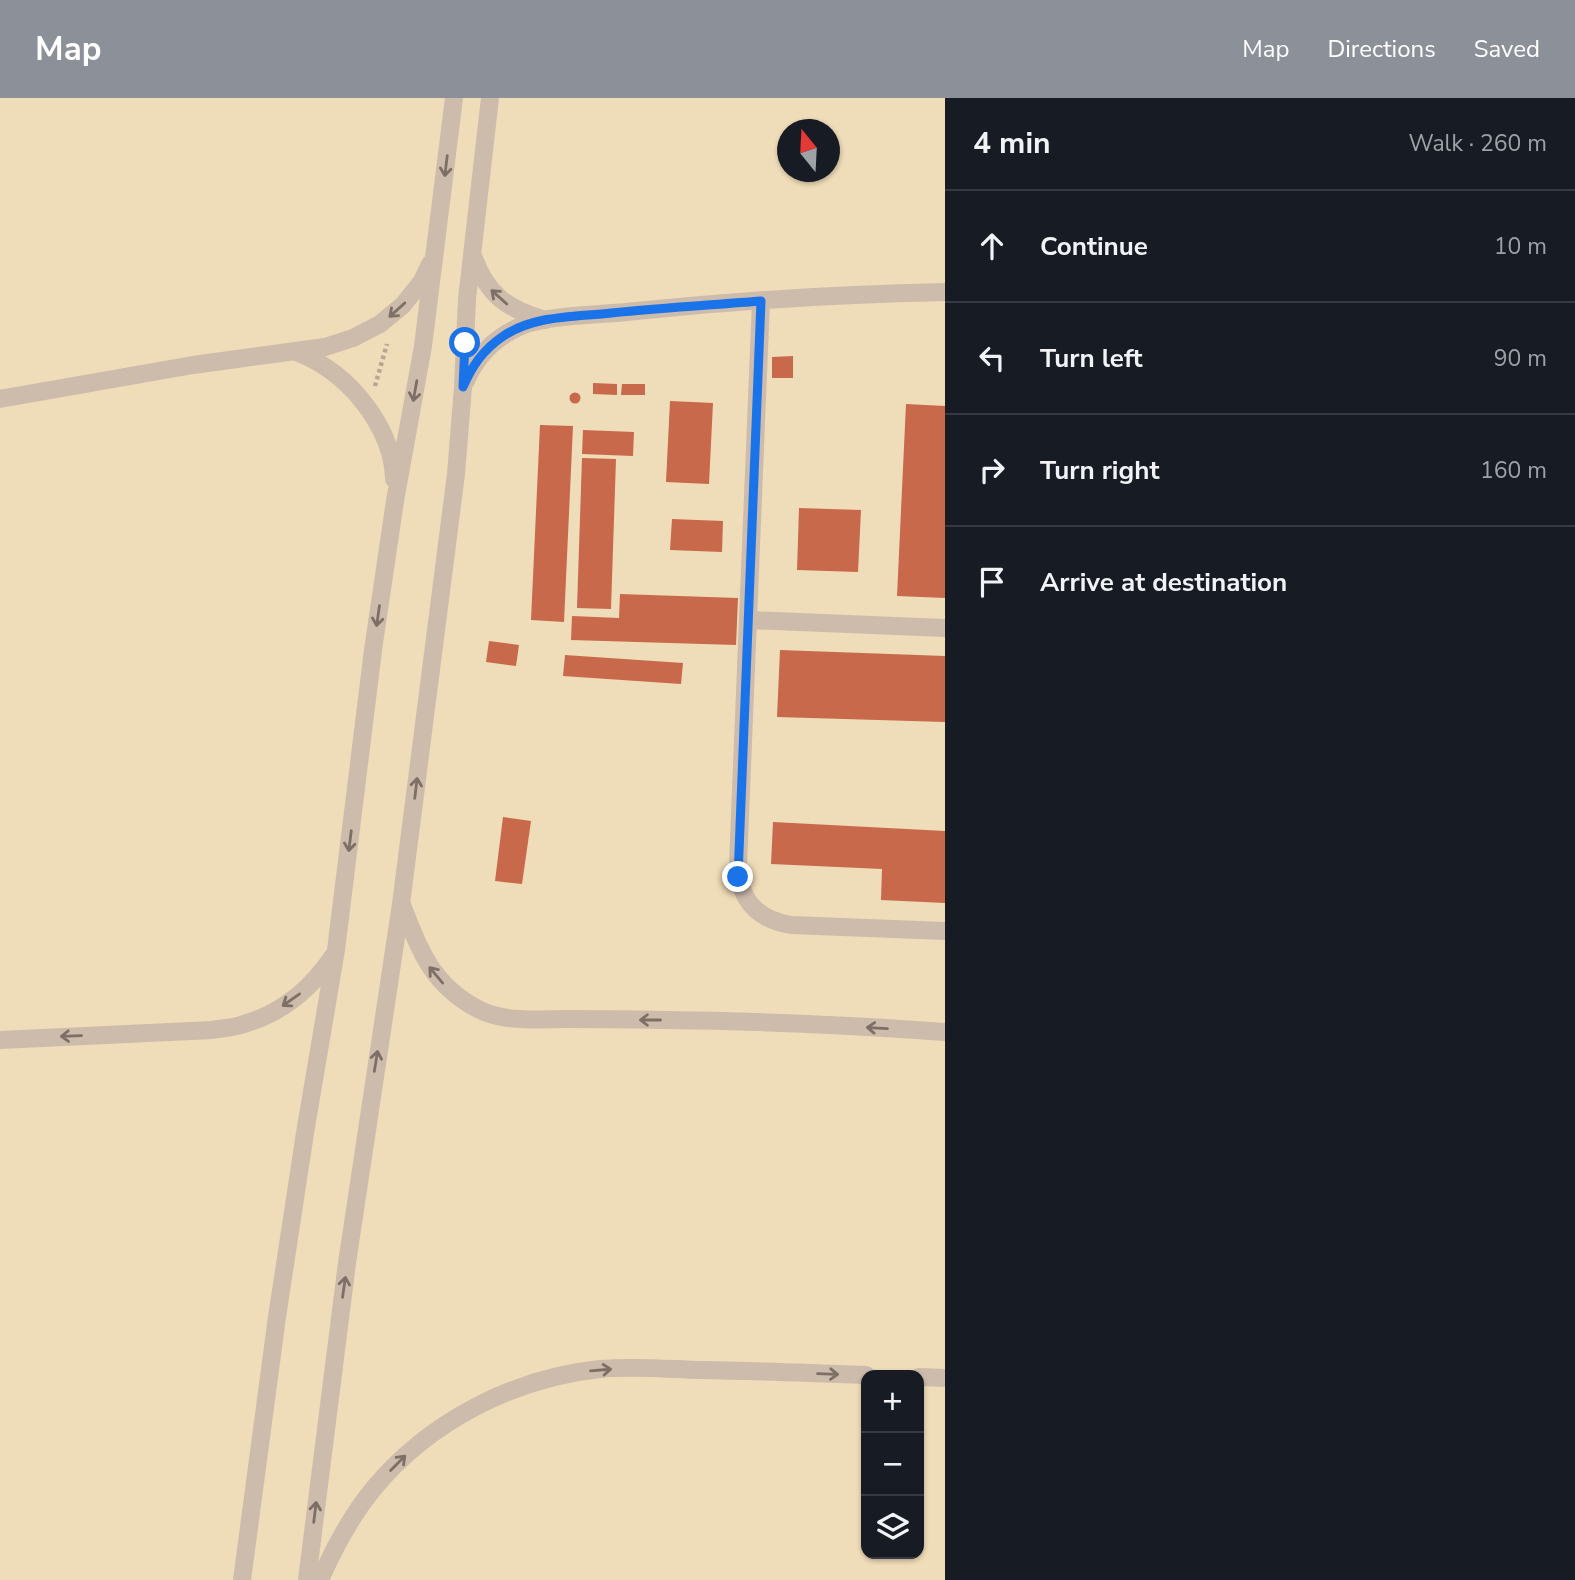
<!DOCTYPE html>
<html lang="en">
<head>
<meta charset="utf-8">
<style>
	:root { --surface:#171b24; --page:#242831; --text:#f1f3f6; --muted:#9ea1a6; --line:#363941; --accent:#8c9099 }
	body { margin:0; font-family:"Nunito Sans",sans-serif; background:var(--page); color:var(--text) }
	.controls { position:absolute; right:21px; bottom:21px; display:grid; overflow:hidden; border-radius:14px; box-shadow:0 2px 5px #0004 }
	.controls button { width:63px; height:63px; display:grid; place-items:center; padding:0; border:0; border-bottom:2px solid var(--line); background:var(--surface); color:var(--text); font:35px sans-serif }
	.compass { position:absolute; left:777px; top:21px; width:63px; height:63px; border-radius:50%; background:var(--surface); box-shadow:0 2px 5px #0004; rotate:342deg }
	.stop { position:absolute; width:21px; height:21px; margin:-16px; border:5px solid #1a73e8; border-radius:50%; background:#fff }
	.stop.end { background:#1a73e8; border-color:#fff; box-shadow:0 2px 7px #0008 }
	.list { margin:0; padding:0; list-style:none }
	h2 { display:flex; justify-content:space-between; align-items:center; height:91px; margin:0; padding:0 28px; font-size:30px }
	h2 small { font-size:23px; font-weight:400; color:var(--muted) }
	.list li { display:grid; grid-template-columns:46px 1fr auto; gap:21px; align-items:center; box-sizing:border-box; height:112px; padding:0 28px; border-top:2px solid var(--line) }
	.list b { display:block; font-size:26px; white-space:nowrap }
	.list em { font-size:23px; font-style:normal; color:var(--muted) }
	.icon { flex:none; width:38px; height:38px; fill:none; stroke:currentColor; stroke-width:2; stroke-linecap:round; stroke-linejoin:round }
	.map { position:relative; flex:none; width:945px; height:1482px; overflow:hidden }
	header { display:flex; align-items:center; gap:42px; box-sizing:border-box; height:98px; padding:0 35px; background:var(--accent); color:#fff }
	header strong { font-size:33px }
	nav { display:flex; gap:38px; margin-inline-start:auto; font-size:24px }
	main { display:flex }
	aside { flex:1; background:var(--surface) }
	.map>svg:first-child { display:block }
	.sand { fill:#efdcb8; fill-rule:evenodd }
	.building { fill:#c8694b }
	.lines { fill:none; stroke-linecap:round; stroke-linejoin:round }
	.path { stroke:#b9a596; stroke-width:4.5; stroke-dasharray:3.5 3.5; stroke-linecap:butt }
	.minor { stroke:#cdbbac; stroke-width:18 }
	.oneway { stroke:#7d6f65 }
	.route { stroke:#1a73e8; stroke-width:9 }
</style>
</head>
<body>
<header>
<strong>Map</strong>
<nav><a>Map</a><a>Directions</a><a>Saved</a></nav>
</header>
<main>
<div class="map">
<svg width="945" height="1482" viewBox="0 0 945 1482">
	<rect width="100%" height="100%" fill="#f4ebe1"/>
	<path class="sand" d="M0,0H945V1482H0ZM788,32H830V74H788ZM866,1277H919V1456H866Z"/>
	<path class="building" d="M793,258V280H772V259Z
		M593,285L617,286V297L593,296Z
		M622,286H645V297H621Z
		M569.5 300a5.5 5.5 0 1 1 11 0a5.5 5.5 0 1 1-11 0Z
		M670,303L713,305L709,386L666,384Z
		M906,306L945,308V500L897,498Z
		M540,327L573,328L564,524L531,522Z
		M583,332L634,334L633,358L582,356Z
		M582,360L616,361L611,511L577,510Z
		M799,410L861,412L858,474L797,472Z
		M672,421L723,423L722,454L670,452Z
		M620,496L738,500L736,547L571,542L572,518L619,520Z
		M489,543L519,547L516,568L486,564Z
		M780,552L945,558V624L777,619Z
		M565,557L683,565L681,586L563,578Z
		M503,719L531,723L522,786L495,783Z
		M773,724L945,733V805L881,802L882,771L771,766Z"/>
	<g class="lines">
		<path class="path" d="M375,288L387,246"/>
		<path class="minor" d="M473,158C487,196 506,211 545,222
			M761,203L738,766C739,802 756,821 791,827L945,833
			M294,253C303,257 311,260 319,265C358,288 393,335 394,381
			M466,283C477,257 496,239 521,228C548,217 597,217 626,214C732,203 839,196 945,194
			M0,301L193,267L325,249L353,240L380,226L403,207L422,183L430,166
			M748,522L945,530
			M402,807C420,853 432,887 478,911C505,925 538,921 567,921C599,921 631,921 663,922C757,923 851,927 945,934
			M0,942L212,932C223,930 234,930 244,926C282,915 311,891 333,858
			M919,1279L945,1280
			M242,1482L277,1219L305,1035L336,852L373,552L395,403L423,248L454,0
			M307,1482L347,1165L401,806L456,376L463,289L467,201L490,0
			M320,1482C334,1450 351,1418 374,1390C429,1324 513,1280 600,1271C633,1268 667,1271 701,1272C756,1273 811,1275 866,1277"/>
	</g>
	<defs><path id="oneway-shaft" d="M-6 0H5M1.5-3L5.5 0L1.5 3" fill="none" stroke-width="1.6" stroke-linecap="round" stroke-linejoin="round" transform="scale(1.75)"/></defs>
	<g class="oneway">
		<use href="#oneway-shaft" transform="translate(446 68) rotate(97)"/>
		<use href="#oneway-shaft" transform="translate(499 199) rotate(-138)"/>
		<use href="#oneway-shaft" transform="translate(397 212) rotate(138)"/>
		<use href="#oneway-shaft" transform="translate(415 293) rotate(100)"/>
		<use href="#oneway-shaft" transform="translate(378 518) rotate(98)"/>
		<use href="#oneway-shaft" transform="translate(416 690) rotate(-83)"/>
		<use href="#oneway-shaft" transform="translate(350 743) rotate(97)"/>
		<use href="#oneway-shaft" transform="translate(436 877) rotate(-130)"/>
		<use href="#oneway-shaft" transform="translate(291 902) rotate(145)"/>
		<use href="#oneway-shaft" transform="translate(650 922) rotate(-180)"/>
		<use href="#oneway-shaft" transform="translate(877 930) rotate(-177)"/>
		<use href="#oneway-shaft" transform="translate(71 938) rotate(178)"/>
		<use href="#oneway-shaft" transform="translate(376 963) rotate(-81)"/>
		<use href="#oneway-shaft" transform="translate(344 1189) rotate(-82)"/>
		<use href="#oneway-shaft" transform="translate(601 1272) rotate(-5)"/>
		<use href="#oneway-shaft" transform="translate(828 1276) rotate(2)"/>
		<use href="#oneway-shaft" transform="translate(398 1365) rotate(-45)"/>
		<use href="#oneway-shaft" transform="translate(315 1414) rotate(-83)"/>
	</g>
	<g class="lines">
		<path class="route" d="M465,245L463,289C472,268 483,252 502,239C533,217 575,219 611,215C661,210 711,207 761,203L738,779"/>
	</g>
</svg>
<div class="controls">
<button>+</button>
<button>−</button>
<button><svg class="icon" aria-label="layers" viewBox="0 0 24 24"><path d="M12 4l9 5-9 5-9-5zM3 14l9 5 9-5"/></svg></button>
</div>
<svg class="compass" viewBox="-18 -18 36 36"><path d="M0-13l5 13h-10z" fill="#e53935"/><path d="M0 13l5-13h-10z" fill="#9ea1a6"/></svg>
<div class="stop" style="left:465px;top:245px"></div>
<div class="stop end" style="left:738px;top:779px"></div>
</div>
<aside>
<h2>4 min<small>Walk · 260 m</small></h2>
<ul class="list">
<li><svg class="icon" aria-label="ahead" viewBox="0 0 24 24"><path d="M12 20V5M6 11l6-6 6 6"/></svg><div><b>Continue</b></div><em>10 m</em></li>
<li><svg class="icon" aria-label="left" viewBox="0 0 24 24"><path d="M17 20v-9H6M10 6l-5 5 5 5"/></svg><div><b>Turn left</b></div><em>90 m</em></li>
<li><svg class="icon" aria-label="right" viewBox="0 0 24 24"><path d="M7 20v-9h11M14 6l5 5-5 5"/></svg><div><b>Turn right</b></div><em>160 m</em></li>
<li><svg class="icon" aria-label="arrive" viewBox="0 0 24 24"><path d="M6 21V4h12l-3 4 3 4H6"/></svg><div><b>Arrive at destination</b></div></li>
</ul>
</aside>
</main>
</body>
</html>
